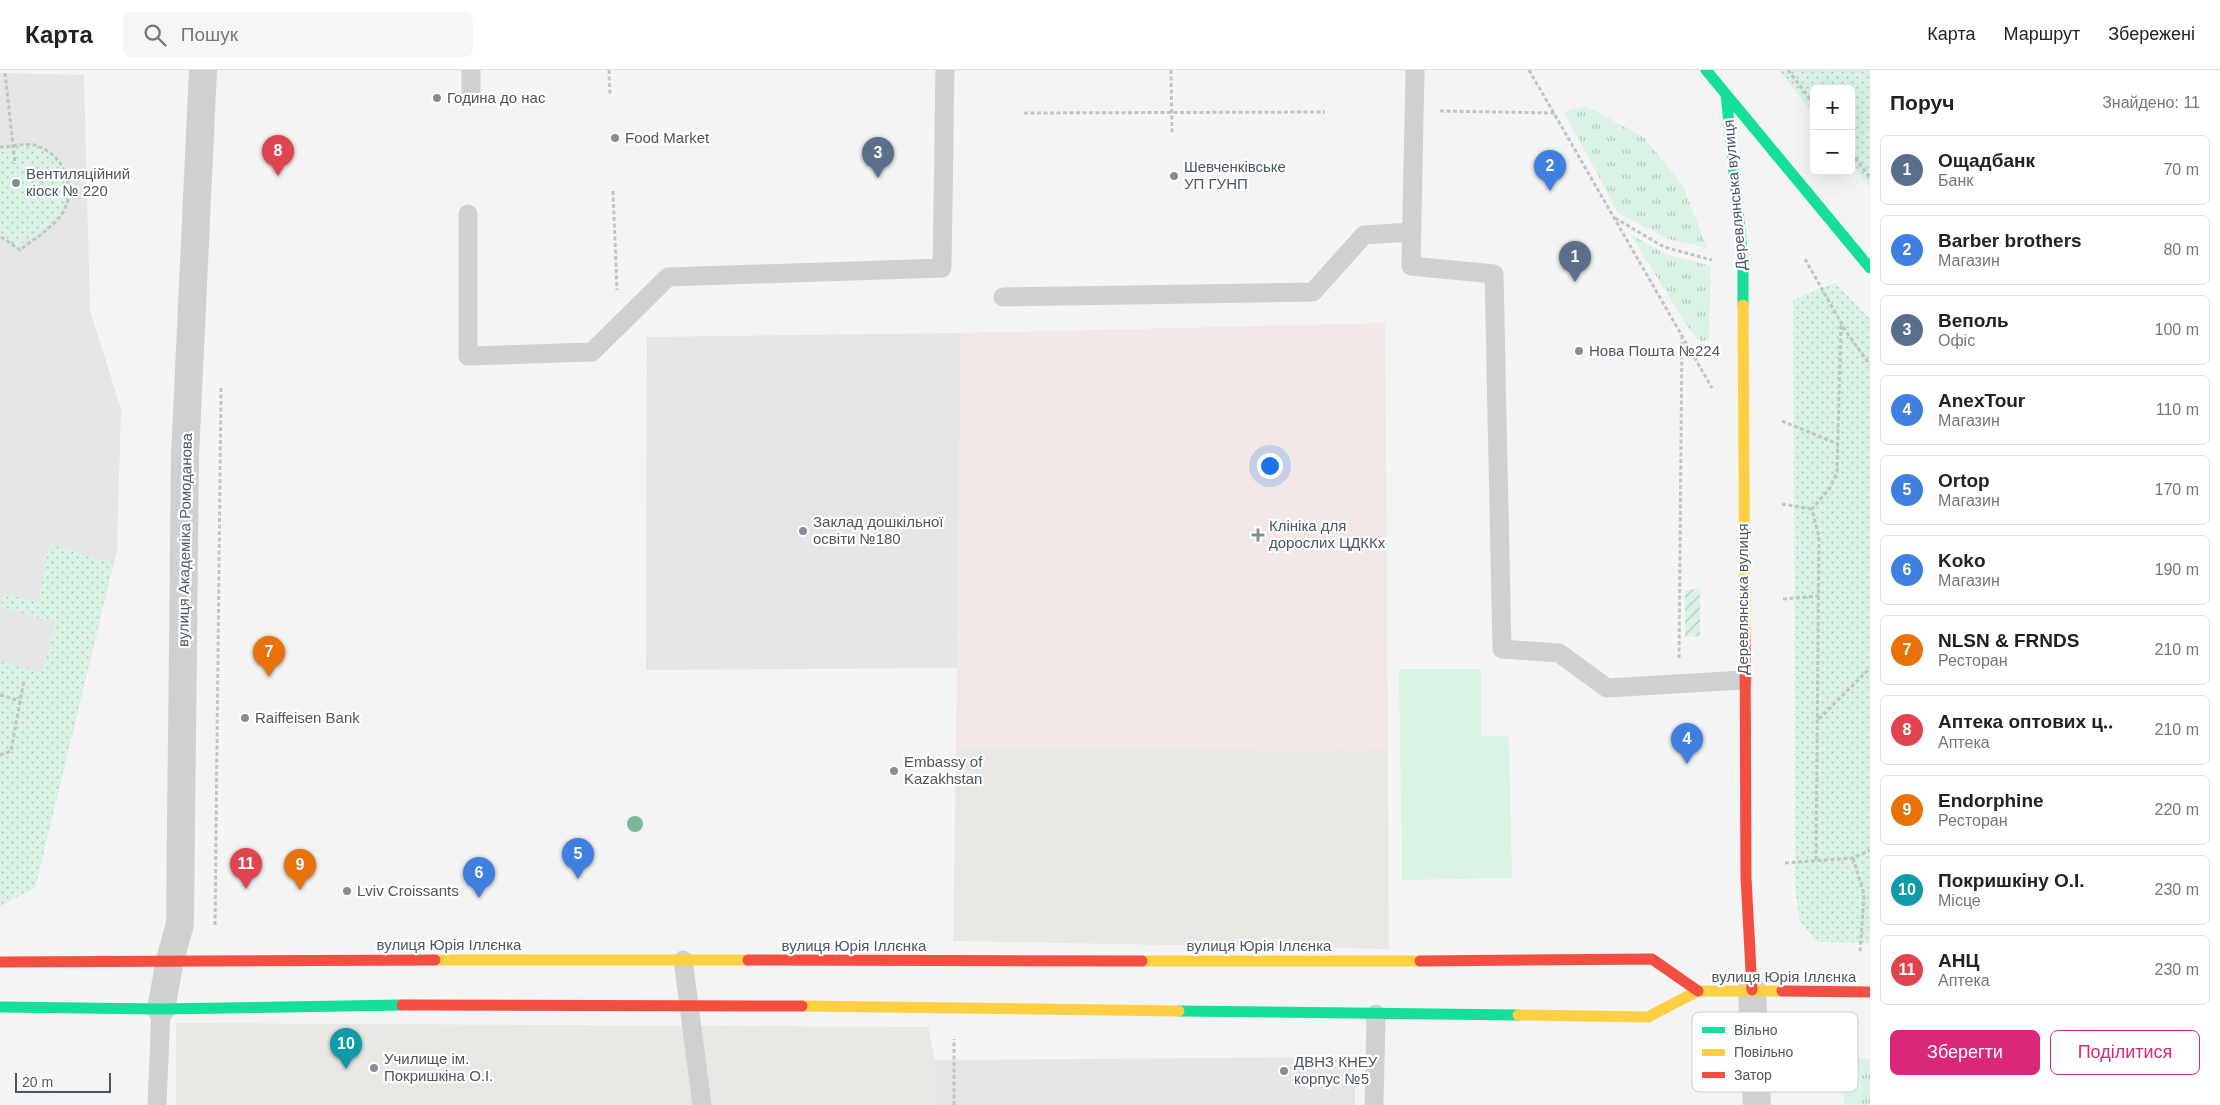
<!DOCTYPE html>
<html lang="uk">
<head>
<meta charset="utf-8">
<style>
	:root { --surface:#fff; --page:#f6f6f6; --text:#222; --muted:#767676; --line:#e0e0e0; --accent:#db2777 }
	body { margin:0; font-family:Arial,sans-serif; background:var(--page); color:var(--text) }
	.controls { position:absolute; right:15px; top:15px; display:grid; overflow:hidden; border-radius:8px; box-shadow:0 5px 20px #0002 }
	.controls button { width:45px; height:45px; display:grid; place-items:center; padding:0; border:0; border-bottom:1px solid var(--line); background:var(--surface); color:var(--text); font:25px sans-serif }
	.scale { position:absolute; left:15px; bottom:12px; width:96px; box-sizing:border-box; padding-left:5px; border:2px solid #4a5661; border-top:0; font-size:14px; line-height:18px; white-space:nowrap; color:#4a5661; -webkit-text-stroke:4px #fff; paint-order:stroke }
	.you { position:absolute; left:1269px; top:395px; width:18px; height:18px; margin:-12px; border:4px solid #fff; border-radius:50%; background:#1a73e8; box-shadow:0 0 0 8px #1a73e833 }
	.badge { display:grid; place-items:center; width:32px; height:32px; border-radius:50%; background:var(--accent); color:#fff; font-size:16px; font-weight:700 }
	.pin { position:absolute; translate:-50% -41px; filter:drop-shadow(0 1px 2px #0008) }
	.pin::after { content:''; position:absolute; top:26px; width:18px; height:15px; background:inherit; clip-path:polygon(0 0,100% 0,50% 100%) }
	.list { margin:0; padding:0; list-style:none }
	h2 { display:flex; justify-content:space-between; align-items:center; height:65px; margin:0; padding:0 20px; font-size:21px }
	h2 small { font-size:16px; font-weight:400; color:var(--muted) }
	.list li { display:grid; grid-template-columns:32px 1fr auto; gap:15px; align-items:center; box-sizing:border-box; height:70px; margin:0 10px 10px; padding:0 10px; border:1px solid var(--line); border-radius:8px }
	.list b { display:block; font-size:19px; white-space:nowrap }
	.list p { margin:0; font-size:16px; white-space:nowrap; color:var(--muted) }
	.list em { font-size:16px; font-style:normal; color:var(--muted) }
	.actions { display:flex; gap:10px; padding:15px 20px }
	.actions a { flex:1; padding:11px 0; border:1px solid var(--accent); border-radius:8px; text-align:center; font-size:18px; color:var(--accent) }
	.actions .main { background:var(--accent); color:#fff }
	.icon { flex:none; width:28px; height:28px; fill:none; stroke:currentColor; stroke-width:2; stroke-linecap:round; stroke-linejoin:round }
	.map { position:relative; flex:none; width:1870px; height:1035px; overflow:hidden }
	header { display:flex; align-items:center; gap:30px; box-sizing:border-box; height:70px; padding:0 25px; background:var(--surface); border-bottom:1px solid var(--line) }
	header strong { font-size:24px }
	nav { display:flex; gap:28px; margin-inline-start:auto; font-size:18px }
	.search { width:350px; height:45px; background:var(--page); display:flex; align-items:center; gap:12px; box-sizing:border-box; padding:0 18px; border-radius:8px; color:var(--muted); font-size:19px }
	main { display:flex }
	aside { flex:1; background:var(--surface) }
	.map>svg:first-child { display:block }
	.commercial { fill:#e8e7e3 }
	.education { fill:#e6e5e6 }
	.medical { fill:#f1e7e6 }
	.grass { fill:url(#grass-tufts) }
	.park { fill:url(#park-dots) }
	.garden { fill:url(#garden-furrows) }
	.pitch { fill:#d9f2e3 }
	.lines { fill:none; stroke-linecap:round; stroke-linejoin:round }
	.path { stroke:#bcc7c4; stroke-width:3; stroke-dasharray:4 2.5; stroke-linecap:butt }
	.lane { stroke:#ced0d2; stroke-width:19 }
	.street { stroke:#ced0d2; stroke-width:28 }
	.fast { stroke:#16e098; stroke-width:11 }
	.slow { stroke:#ffcf43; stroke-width:11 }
	.jam { stroke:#f24e42; stroke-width:11 }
	.tree { fill:#7ab899 }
	.poi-dot { fill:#868d94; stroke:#fff; stroke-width:2 }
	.labels { text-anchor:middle; stroke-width:4.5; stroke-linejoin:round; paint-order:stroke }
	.poi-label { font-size:15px; fill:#4a5661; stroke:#fff; text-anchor:start }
	.street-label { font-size:15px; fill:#4a5661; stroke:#fff }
	.key { fill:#fff; stroke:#c9ccd0; stroke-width:1 }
	.key-label { font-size:14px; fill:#4a5661 }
</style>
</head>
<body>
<header>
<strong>Карта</strong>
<div class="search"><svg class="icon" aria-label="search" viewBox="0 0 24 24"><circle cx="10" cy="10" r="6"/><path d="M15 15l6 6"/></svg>Пошук</div>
<nav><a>Карта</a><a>Маршрут</a><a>Збережені</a></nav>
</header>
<main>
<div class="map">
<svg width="1870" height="1035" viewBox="0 0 1870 1035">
	<defs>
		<pattern id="grass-tufts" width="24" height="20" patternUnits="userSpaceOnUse" patternTransform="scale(1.25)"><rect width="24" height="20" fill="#d9f2e3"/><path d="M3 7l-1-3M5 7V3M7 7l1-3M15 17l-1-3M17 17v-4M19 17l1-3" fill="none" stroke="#b2c7bb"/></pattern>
		<pattern id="park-dots" width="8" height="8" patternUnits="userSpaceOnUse" patternTransform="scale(1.25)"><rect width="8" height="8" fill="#d9f2e3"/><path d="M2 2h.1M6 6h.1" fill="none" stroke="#b2c7bb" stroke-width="1.8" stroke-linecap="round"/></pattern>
		<pattern id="garden-furrows" width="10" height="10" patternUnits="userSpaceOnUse" patternTransform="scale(1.25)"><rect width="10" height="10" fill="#d9f2e3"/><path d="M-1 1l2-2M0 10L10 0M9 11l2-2" fill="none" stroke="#b2c7bb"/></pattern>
	</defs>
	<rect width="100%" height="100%" fill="#f4f4f4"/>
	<path class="commercial" d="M956,678L1388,680L1389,879L953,871Z
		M176,953L928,957L935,990V1035H176Z"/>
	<path class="education" d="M0,3L84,5L90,241L121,339L117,480L35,818L0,836Z
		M961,263L957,598L646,600L647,267Z
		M1355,987V1035H935V990Z"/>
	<path class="medical" d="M1385,253L1388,680L956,678L961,263Z"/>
	<path class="grass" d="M1586,36L1645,68L1683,116L1707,178L1668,169L1618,143L1564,42Z
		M1630,164L1665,184L1711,196L1709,270L1701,271L1691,262Z
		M1841,988L1870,989V1035H1844Z"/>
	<path class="park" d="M1779,0H1870V117L1851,93V19H1814V45Z
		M33,75C38,77 46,79 51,82C78,102 71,142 46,160C37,167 25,171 15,177L0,166V76Z
		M1835,213L1870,249V873L1818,872L1800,852L1795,819L1793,230Z
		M50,473L113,493L35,818L0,836V590L42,602L56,553L1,537L4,524L38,531Z"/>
	<path class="garden" d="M1700,519V566L1685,567V520Z"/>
	<path class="pitch" d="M1399,599H1481V666H1509L1512,808L1402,810Z"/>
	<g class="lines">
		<path class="path" d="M609,0L610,25
			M1171,0L1172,62
			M1529,0L1712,318
			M1788,0L1814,34
			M5,3L15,94
			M1440,41L1555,43
			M1024,43L1325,42
			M0,77C10,77 25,73 34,75C63,83 78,116 63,142C53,158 34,169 20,180L0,166
			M1851,83L1870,107
			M613,121L617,220
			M1615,148L1664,177L1712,190
			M1805,189L1845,260L1870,295
			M1782,351L1838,374
			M1782,434L1812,439
			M1783,529L1819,526
			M1679,588L1682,267
			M0,625L20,631
			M1819,649L1870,598
			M0,685L11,681L24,610
			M1853,788L1864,824L1860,883
			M1816,790L1819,467L1812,439L1830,418L1837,402L1841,253
			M1785,793L1853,788L1870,780
			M215,855L221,316
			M954,1035V969"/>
		<path class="lane" d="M1415,0L1411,196L1494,204L1502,579L1559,583L1607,618L1743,610
			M471,22V0
			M468,144V286L592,282L668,207L942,198L945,0
			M1003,227L1313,222L1364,165L1411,162
			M683,890L702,1035
			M157,1035L161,939
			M1374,1035L1376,944"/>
		<path class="street" d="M1752,920L1757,1035
			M161,939L170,890L180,854L185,386L203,0"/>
		<path class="fast" d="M1706,0L1870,198
			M1726,24L1743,190V235
			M0,937L161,939L402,935
			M1179,941L1518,945"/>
		<path class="slow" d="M1743,235L1745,565
			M435,890H748
			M1142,891H1420
			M802,936L1179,941
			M1518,945L1648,947L1698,921H1782"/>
		<path class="jam" d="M1745,565L1746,808L1752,920
			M748,890L1142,891
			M1420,891L1652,889L1698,921
			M0,892L435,890
			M1782,921L1870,922
			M402,935L802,936"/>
	</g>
	<circle class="tree" cx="635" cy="754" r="8"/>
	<g class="poi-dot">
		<circle cx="437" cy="28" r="5"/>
		<circle cx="615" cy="68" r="5"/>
		<circle cx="1174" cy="106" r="5"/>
		<circle cx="16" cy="113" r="5"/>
		<circle cx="1579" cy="281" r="5"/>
		<circle cx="803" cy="461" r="5"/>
		<path d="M1255.5 457.5h5v5h5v5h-5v5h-5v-5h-5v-5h5z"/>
		<circle cx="245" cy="648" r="5"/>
		<circle cx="894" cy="701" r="5"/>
		<circle cx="347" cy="821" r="5"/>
		<circle cx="374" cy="998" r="5"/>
		<circle cx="1284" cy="1001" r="5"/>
	</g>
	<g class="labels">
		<g class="poi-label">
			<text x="447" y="33">Година до нас</text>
			<text x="625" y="73">Food Market</text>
			<text x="1184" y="102">Шевченківське<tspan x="1184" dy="17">УП ГУНП</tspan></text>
			<text x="26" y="109">Вентиляційний<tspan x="26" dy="17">кіоск № 220</tspan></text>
			<text x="1589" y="286">Нова Пошта №224</text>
			<text x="813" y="457">Заклад дошкільної<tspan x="813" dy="17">освіти №180</tspan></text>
			<text x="1269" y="461">Клініка для<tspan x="1269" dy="17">дорослих ЦДККх</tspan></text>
			<text x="255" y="653">Raiffeisen Bank</text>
			<text x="904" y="697">Embassy of<tspan x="904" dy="17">Kazakhstan</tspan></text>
			<text x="357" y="826">Lviv Croissants</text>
			<text x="384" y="994">Училище ім.<tspan x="384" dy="17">Покришкіна О.І.</tspan></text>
			<text x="1294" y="997">ДВНЗ КНЕУ<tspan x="1294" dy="17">корпус №5</tspan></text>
		</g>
		<g class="street-label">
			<text transform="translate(1735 125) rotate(-95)" y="5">Деревлянська вулиця</text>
			<text transform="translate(185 470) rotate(-89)" y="5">вулиця Академіка Ромоданова</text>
			<text transform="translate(1743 529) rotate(-90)" y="5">Деревлянська вулиця</text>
			<text x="449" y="880">вулиця Юрія Іллєнка</text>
			<text x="854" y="881">вулиця Юрія Іллєнка</text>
			<text x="1259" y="881">вулиця Юрія Іллєнка</text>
			<text x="1784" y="912">вулиця Юрія Іллєнка</text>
		</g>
	</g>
	<rect x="1692" y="942" width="166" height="80" rx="8" class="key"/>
	<rect x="1702" y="957" width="23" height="6" fill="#16e098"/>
	<rect x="1702" y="979" width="23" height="7" fill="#ffcf43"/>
	<rect x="1702" y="1002" width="23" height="6" fill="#f24e42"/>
	<g class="key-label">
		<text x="1734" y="965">Вільно</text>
		<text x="1734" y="987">Повільно</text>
		<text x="1734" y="1010">Затор</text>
	</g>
</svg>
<div class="controls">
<button>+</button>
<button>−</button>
</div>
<div class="scale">20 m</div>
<div class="you"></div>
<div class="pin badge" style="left:1575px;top:212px;background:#5c6f8a">1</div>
<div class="pin badge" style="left:1550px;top:121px;background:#3f7fe0">2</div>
<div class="pin badge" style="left:878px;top:108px;background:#5c6f8a">3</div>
<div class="pin badge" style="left:1687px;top:694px;background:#3f7fe0">4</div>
<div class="pin badge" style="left:578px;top:809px;background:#3f7fe0">5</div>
<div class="pin badge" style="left:479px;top:828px;background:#3f7fe0">6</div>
<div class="pin badge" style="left:269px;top:607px;background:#e8710a">7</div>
<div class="pin badge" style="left:278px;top:106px;background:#e0444e">8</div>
<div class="pin badge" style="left:300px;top:820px;background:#e8710a">9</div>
<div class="pin badge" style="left:346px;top:999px;background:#0f9aa8">10</div>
<div class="pin badge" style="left:246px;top:819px;background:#e0444e">11</div>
</div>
<aside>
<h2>Поруч<small>Знайдено: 11</small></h2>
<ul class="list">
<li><span class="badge" style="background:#5c6f8a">1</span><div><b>Ощадбанк</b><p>Банк</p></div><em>70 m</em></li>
<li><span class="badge" style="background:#3f7fe0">2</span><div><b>Barber brothers</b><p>Магазин</p></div><em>80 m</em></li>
<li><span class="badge" style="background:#5c6f8a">3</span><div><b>Веполь</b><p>Офіс</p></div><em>100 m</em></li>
<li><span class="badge" style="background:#3f7fe0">4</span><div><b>AnexTour</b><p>Магазин</p></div><em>110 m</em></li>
<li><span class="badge" style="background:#3f7fe0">5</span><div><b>Ortop</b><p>Магазин</p></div><em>170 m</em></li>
<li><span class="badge" style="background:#3f7fe0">6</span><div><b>Koko</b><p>Магазин</p></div><em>190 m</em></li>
<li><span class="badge" style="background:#e8710a">7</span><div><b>NLSN &amp; FRNDS</b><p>Ресторан</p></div><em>210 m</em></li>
<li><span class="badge" style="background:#e0444e">8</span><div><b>Аптека оптових ц‥</b><p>Аптека</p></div><em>210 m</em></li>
<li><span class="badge" style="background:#e8710a">9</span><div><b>Endorphine</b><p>Ресторан</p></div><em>220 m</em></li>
<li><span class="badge" style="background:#0f9aa8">10</span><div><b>Покришкіну О.І.</b><p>Місце</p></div><em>230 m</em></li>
<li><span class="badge" style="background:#e0444e">11</span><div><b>АНЦ</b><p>Аптека</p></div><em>230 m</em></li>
</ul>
<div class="actions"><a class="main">Зберегти</a><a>Поділитися</a></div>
</aside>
</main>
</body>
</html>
